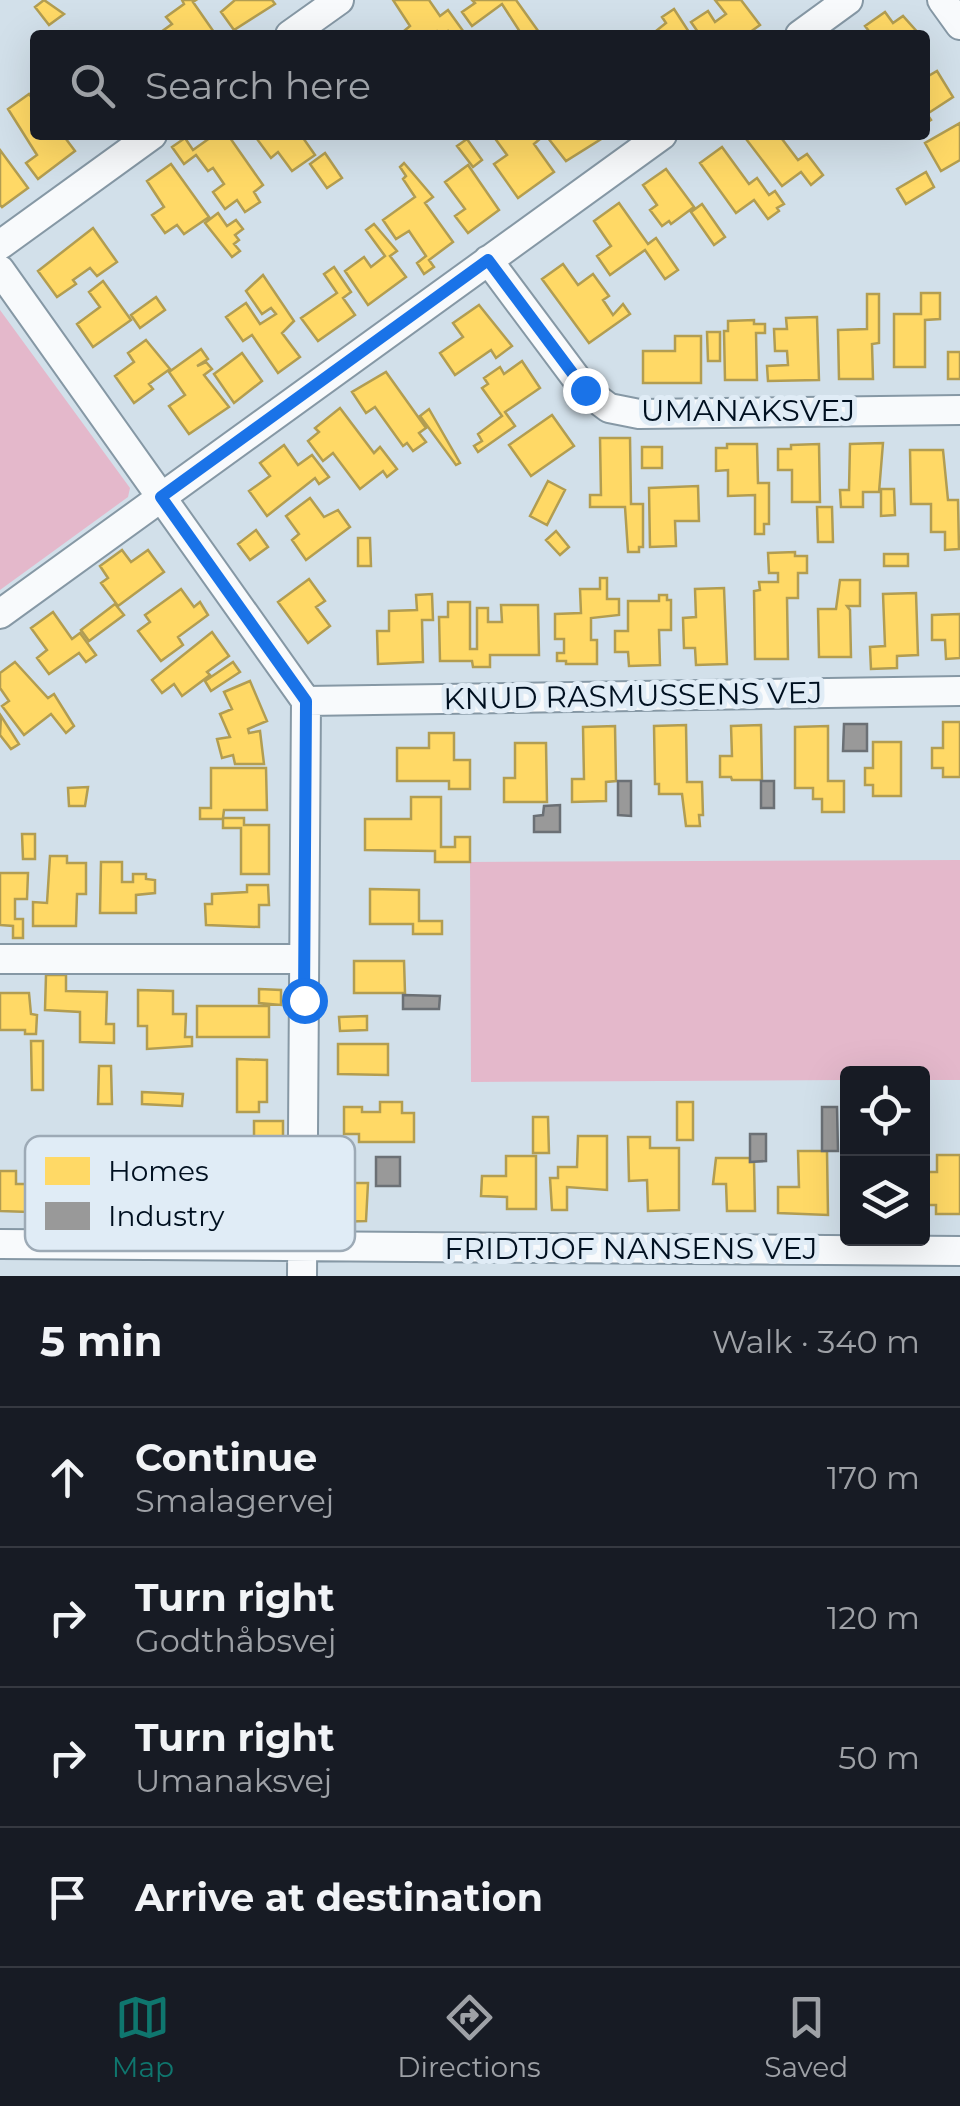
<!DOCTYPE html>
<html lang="en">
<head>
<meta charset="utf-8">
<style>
	:root { --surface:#171b24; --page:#20242c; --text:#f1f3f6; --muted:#9ea1a6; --line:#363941; --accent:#0f766e }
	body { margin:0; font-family:Montserrat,sans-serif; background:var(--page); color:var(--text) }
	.controls { position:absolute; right:30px; bottom:30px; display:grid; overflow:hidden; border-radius:10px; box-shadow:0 10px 40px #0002 }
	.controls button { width:90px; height:90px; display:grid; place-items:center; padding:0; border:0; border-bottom:2px solid var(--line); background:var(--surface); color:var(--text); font:50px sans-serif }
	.stop { position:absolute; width:30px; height:30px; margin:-22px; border:8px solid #1a73e8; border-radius:50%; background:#fff }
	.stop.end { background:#1a73e8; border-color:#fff; box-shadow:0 2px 10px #0008 }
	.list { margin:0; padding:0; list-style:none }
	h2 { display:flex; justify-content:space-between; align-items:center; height:130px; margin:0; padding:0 40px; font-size:42px }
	h2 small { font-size:32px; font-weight:400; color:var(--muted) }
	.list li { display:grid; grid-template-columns:65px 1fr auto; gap:30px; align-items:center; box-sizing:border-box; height:140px; padding:0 40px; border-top:2px solid var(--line) }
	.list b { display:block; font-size:38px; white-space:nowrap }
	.list p { margin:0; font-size:32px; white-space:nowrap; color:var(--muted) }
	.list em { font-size:32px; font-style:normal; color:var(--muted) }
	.icon { flex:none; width:55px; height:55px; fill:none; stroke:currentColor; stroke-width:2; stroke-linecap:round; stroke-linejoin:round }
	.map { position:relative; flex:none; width:960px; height:1276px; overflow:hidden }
	.search { position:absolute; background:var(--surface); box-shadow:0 10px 40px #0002; left:30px; right:30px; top:30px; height:110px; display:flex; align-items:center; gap:25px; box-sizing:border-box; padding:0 35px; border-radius:10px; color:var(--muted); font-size:38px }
	.sheet { height:690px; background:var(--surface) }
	nav { display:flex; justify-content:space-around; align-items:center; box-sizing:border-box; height:140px; border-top:2px solid var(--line); background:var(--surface); font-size:28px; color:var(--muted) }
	nav a { display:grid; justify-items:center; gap:5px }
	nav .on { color:var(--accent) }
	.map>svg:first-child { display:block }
	.green { fill:#e4b8cb }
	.homes { fill:#ffd966; stroke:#b29d51; stroke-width:2.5 }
	.industry { fill:#999; stroke:#6b7075; stroke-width:2.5 }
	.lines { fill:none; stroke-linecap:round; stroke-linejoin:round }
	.minor-casing { stroke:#8698a5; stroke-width:32 }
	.minor { stroke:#f8fafc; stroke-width:28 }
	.route { stroke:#1a73e8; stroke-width:12 }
	.labels { text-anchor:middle; stroke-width:10; stroke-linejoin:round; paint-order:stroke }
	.street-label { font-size:30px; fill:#001020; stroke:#e0ecf6 }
	.key { fill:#e0ecf6; stroke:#9daab6; stroke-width:2.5 }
	.key-label { font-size:28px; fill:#001020 }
</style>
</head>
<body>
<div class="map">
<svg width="960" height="1276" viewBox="0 0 960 1276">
	<rect width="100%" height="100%" fill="#d2e0ea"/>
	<path class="green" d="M0,310L130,488L128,497L0,590Z
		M960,860V1080H923L922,1074H848L847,1080L471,1082L470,862Z"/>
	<path class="homes" d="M44,0L64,14L49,25L35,7Z
		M182,0H196L193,2L216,35H164L161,32L172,24L166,17L184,4Z
		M235,0H272L275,4L234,30L221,12Z
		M393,0H429L440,16L448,10L466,35H451L448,31L441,35L437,31L431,35H407L404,31L410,26Z
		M472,0H516L541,35H522L502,4L472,26L462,12L475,3Z
		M715,0H741L760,25L746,35H700L691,22L708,11L715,22L726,14Z
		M674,9L689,32L684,35H651L666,23L662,17Z
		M885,12L893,23L903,16L920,35H872L865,26Z
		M937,71L953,97L927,114L931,120L925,124V78Z
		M29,94L35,102V135H63L75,151L38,179L26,163L37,155L8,109Z
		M960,123V160L941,171L925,143Z
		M214,135H228L263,185L254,192L260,202L245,212L237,200L225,209L213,192L224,184L213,168L208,171L196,155L184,164L172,147L185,138L193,150Z
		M254,135H301L315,155L292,171L278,152L271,158Z
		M497,135H539L541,138L534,144L554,172L518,198L494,164L507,155L494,137Z
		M552,135H605L606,136L566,161L548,138Z
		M743,135H779L798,160L807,154L823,175L811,185L801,172L782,186Z
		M467,139L482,160L473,167L457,146Z
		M722,147L749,184L757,178L769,195L775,191L784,204L777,208L779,211L768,219L754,200L736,213L700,163Z
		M0,150L28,188L2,207L0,205Z
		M325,153L342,178L327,188L310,164Z
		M404,163L433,197L425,203L453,242L429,260L434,267L424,274L417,263L426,256L409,231L396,239L383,220L415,197L403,179L406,176L400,167Z
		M171,164L209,217L184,234L177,225L165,233L152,215L164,207L147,181Z
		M468,165L499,210L468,233L455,216L465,209L445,182Z
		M666,169L694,207L671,224L669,221L662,226L650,210L657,205L643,185Z
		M926,172L934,187L906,204L897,189Z
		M619,203L648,244L656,238L678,270L665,279L645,250L610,275L597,256L611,246L594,221Z
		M702,204L725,237L714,245L691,212Z
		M218,213L227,226L236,220L243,229L235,235L239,240L234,244L240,251L232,257L205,223Z
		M374,224L397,251L390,256L406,277L368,305L345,271L364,257L371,267L385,256L366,230Z
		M93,228L117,262L97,276L90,268L73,280L76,284L57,297L38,271Z
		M563,264L578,285L593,274L609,296L603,300L613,315L623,304L630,314L589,343L542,279Z
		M334,267L351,292L343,298L355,315L318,341L301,318L337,293L324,274Z
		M263,275L294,321L282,333L300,357L278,373L252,335L243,341L226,317L246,303L260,324L276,314L271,308L262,314L246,291Z
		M103,281L131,320L93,347L77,324L100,307L89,292Z
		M921,293H940V319L925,320V367H894V314H921Z
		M867,294H879V343L872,344L873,379H839L838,330L867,329Z
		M156,297L165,310L140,328L131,315Z
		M479,305L512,346L496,358L491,350L455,375L440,353L463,337L453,323Z
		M817,317L819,380L768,381L767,366L788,365L787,351H775L774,329H787L786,318Z
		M754,320V324H765V333H756L757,380H725L724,331H728V321Z
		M707,332H720V361H708Z
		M675,336H701V383H643V351H675Z
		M146,340L170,369L149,384L153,389L134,403L115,376L134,362L128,353Z
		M201,349L208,359L197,366L206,362L212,369L204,375L229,407L189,434L169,406L185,395L169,372Z
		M948,352H960V379H948Z
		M242,353L262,381L234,403L214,374Z
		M522,361L540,388L505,412L515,426L478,452L474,446L482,441L478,434L502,416L482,388L488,384L484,378L500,367L504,374Z
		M386,372L426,428L419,433L426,442L413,451L407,443L403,446L375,407L366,413L352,392Z
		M340,408L374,453L380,447L397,469L387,477L383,471L360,489L333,453L323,461L308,441L319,432L315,428Z
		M429,409L460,463L456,465L420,416Z
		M552,415L574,446L531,476L509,445Z
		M600,438H630L631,504H643V547H639V552H628L625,507H590V495H601Z
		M883,443L879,492H863V507H841L840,490H849L850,444Z
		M727,444H757L758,483H769V524H764V534H755V495L728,496V470L716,471V448H727Z
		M819,444L820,502H792V470H778V449H791V445Z
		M284,445L298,465L312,455L329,477L319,484L315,478L267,516L249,491L270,476L260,463Z
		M642,447H662V468H642Z
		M910,450H943L948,500H958L959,549L945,550V532H931V504H911Z
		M548,481L565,490L547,525L530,516Z
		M698,486L699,521H675L676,546L650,547L649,488Z
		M881,489H894L895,515L881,516Z
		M310,498L324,517L338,510L350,527L306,560L292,540L299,534L286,516Z
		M817,507H832L833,542H818Z
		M256,530L268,547L250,560L238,544Z
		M556,531L569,547L560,555L546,540Z
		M358,538H370L371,566H358Z
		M122,550L131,562L148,550L164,572L118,606L101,583L108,578L100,566Z
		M795,552V556H807V573H798V598H787L788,659H755L754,591L760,590L759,582H778V573H769L768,553Z
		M884,554H908V566H884Z
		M600,578H607V599H619V615L591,618V640H597V664H566V661H557V653H564V639H555V614L581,613L580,589H600Z
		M309,579L325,601L316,607L330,626L308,643L278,602Z
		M840,580H860V606H847L850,610L851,657H819L818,609H836Z
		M724,588L727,664L696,665L695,648H684L683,618L696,617L695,589Z
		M181,589L194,607L200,602L208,615L178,637L183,645L161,661L138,631L150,622L145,615Z
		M916,593L918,655L897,656V668L871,669L870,647L885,646L883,594Z
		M432,594L433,620H422L423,662L378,664L377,631H389V611L417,610L416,595Z
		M659,595H667V600H671V630H659L660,665L629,666L628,652H615V631H628V601H659Z
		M448,602H470V649H477V608H488V622H502L501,605H538L539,655H490V667H473L472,661H440L439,617H448Z
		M115,604L124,615L89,641L81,630Z
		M53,612L72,639L80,633L96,655L86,662L79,653L49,674L37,658L47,650L31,628Z
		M960,614V658L946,659L945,640H932V615Z
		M212,632L229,656L207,672L210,675L182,696L174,684L162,693L152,680Z
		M15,662L48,698L54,694L74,726L66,733L51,714L24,735L2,706L9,701L0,688V673Z
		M233,662L240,672L211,691L205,681Z
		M250,681L267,721L248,729L249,733L260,731L264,764H235L233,755L222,758L217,739L230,737L220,714L232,709L224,692Z
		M1,716L19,744L11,749L0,735Z
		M943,722H960V777H943V768H932V748H943Z
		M686,725L687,782H702L703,815H699L700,826H686L682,794H659V784H655L654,726Z
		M761,725L762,780H732L731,777H720V756H732L731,726Z
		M615,726L616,781L606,782V801L572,802V779H584L583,727Z
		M828,726V781H844V812H822V799H813V788H795V727Z
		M429,733H454V760H470V789H449V781H397V748H429Z
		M873,742H901V796H873V785H865V768H873Z
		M515,743H546L547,802H504V778H515Z
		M211,768H266L267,810H224L223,818H244V825H269V874H241V828H223V819H200V808H211Z
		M88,787L85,806H69L68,788Z
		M411,797H441V847H455V837H470V862H435V851L365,850V819H411Z
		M22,834H35V859H23Z
		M50,856H67V863H86V894H77L76,926H33V902L47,903Z
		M101,862H122V882H133V874H146V879L155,880V893L136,895V913H100Z
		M0,873H28L27,899H15V919H23V938H13V926L0,925Z
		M247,885H268L269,905H259V927L206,925L205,904H212V894L247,892Z
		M370,889L419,890V921H442V934H413V924H370Z
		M354,961H404L405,993H354Z
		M46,975H66V991L107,992L106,1024H114V1043L80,1042V1012L45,1010Z
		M259,989L281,990V1005L259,1003Z
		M138,990L173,991V1014H186L185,1037H192V1046L147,1049V1026H138Z
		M0,993H29L31,1014L37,1015L36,1034H25V1030H0Z
		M197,1006H269V1037H197Z
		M367,1016V1030L340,1031L339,1017Z
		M31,1041H43V1090H32Z
		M338,1044H388V1075L338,1074Z
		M237,1059L267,1060V1102H259V1112H237Z
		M99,1066H111L112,1104H98Z
		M142,1092L183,1094L182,1106L142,1104Z
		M380,1102H402V1113H414V1142H359V1134H344V1107H362V1112H380Z
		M677,1102H693V1140H677Z
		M533,1117H548L549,1153H533Z
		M254,1121H283V1152L267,1151L265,1210L217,1208V1200L240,1197V1174H223V1148L254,1149Z
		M578,1136H607V1190L567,1187V1210H552L550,1178H558V1167H577Z
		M628,1137H650V1148H679V1210L648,1211L647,1180L629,1181Z
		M798,1151H827L828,1215L778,1213V1187H799Z
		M937,1155H960V1214H936V1205H922V1172H937Z
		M506,1156H536V1209H507V1197L481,1196L482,1176H506Z
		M716,1158H750V1162H754L755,1211H727L726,1184H713Z
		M0,1171H16V1184H29V1212L0,1211Z
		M348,1183H368L366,1221L335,1222V1190H348Z"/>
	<path class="industry" d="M844,724H867V751H843Z
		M618,781H631V816L618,815Z
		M761,781H774V808H761Z
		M560,805V832H534V816L543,815L544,806Z
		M403,995L440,996L439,1009H403Z
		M822,1107H837L838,1151H822Z
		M750,1134H766V1161L750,1162Z
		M376,1157H400V1186H376Z"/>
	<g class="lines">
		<g class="minor-casing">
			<path id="minor" d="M942,0L960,25
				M290,35L339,0
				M800,35L848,0
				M0,245L152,135
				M488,260L585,390L609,408L639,414L960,410
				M0,270L306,701L302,1276
				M0,614L662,135
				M306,701L960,691
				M0,959H304
				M0,1244L960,1251"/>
		</g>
		<use href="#minor" class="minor"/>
	</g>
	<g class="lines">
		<path class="route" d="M304,1000L306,701L161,497L488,260L585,390"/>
	</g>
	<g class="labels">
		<g class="street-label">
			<text x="748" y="421">UMANAKSVEJ</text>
			<text transform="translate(633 696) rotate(-1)" y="10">KNUD RASMUSSENS VEJ</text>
			<text x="631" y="1259">FRIDTJOF NANSENS VEJ</text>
		</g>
	</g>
	<rect x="25" y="1136" width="330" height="115" rx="15" class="key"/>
	<rect x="45" y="1157" width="45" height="28" fill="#ffd966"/>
	<rect x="45" y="1202" width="45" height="28" fill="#999"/>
	<g class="key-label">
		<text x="108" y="1181">Homes</text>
		<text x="108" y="1226">Industry</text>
	</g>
</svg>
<div class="controls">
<button><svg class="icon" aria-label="locate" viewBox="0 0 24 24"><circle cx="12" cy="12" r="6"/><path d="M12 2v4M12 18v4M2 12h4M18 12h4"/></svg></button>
<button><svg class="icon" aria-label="layers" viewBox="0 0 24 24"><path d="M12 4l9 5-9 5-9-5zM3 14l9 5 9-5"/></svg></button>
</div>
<div class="stop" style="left:304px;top:1000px"></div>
<div class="stop end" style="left:585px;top:390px"></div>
<div class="search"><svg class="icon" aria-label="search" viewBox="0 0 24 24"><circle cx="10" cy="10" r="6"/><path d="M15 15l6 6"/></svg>Search here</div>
</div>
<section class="sheet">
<h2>5 min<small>Walk · 340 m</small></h2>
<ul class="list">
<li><svg class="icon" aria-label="ahead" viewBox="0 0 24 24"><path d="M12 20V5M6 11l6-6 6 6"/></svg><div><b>Continue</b><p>Smalagervej</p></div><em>170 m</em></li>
<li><svg class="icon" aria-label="right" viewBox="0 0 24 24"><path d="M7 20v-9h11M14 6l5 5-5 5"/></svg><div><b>Turn right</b><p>Godthåbsvej</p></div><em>120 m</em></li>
<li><svg class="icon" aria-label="right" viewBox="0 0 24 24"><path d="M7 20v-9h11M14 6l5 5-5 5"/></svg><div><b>Turn right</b><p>Umanaksvej</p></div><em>50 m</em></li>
<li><svg class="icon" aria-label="arrive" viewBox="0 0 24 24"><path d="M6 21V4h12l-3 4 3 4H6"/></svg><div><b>Arrive at destination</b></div></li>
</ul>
</section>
<nav>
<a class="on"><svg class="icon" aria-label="map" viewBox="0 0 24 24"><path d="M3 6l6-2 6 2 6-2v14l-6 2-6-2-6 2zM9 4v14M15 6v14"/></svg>Map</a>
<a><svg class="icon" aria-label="directions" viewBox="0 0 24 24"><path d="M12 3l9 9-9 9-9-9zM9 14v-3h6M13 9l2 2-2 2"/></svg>Directions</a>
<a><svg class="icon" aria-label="saved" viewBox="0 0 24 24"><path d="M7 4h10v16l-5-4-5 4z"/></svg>Saved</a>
</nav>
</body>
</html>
